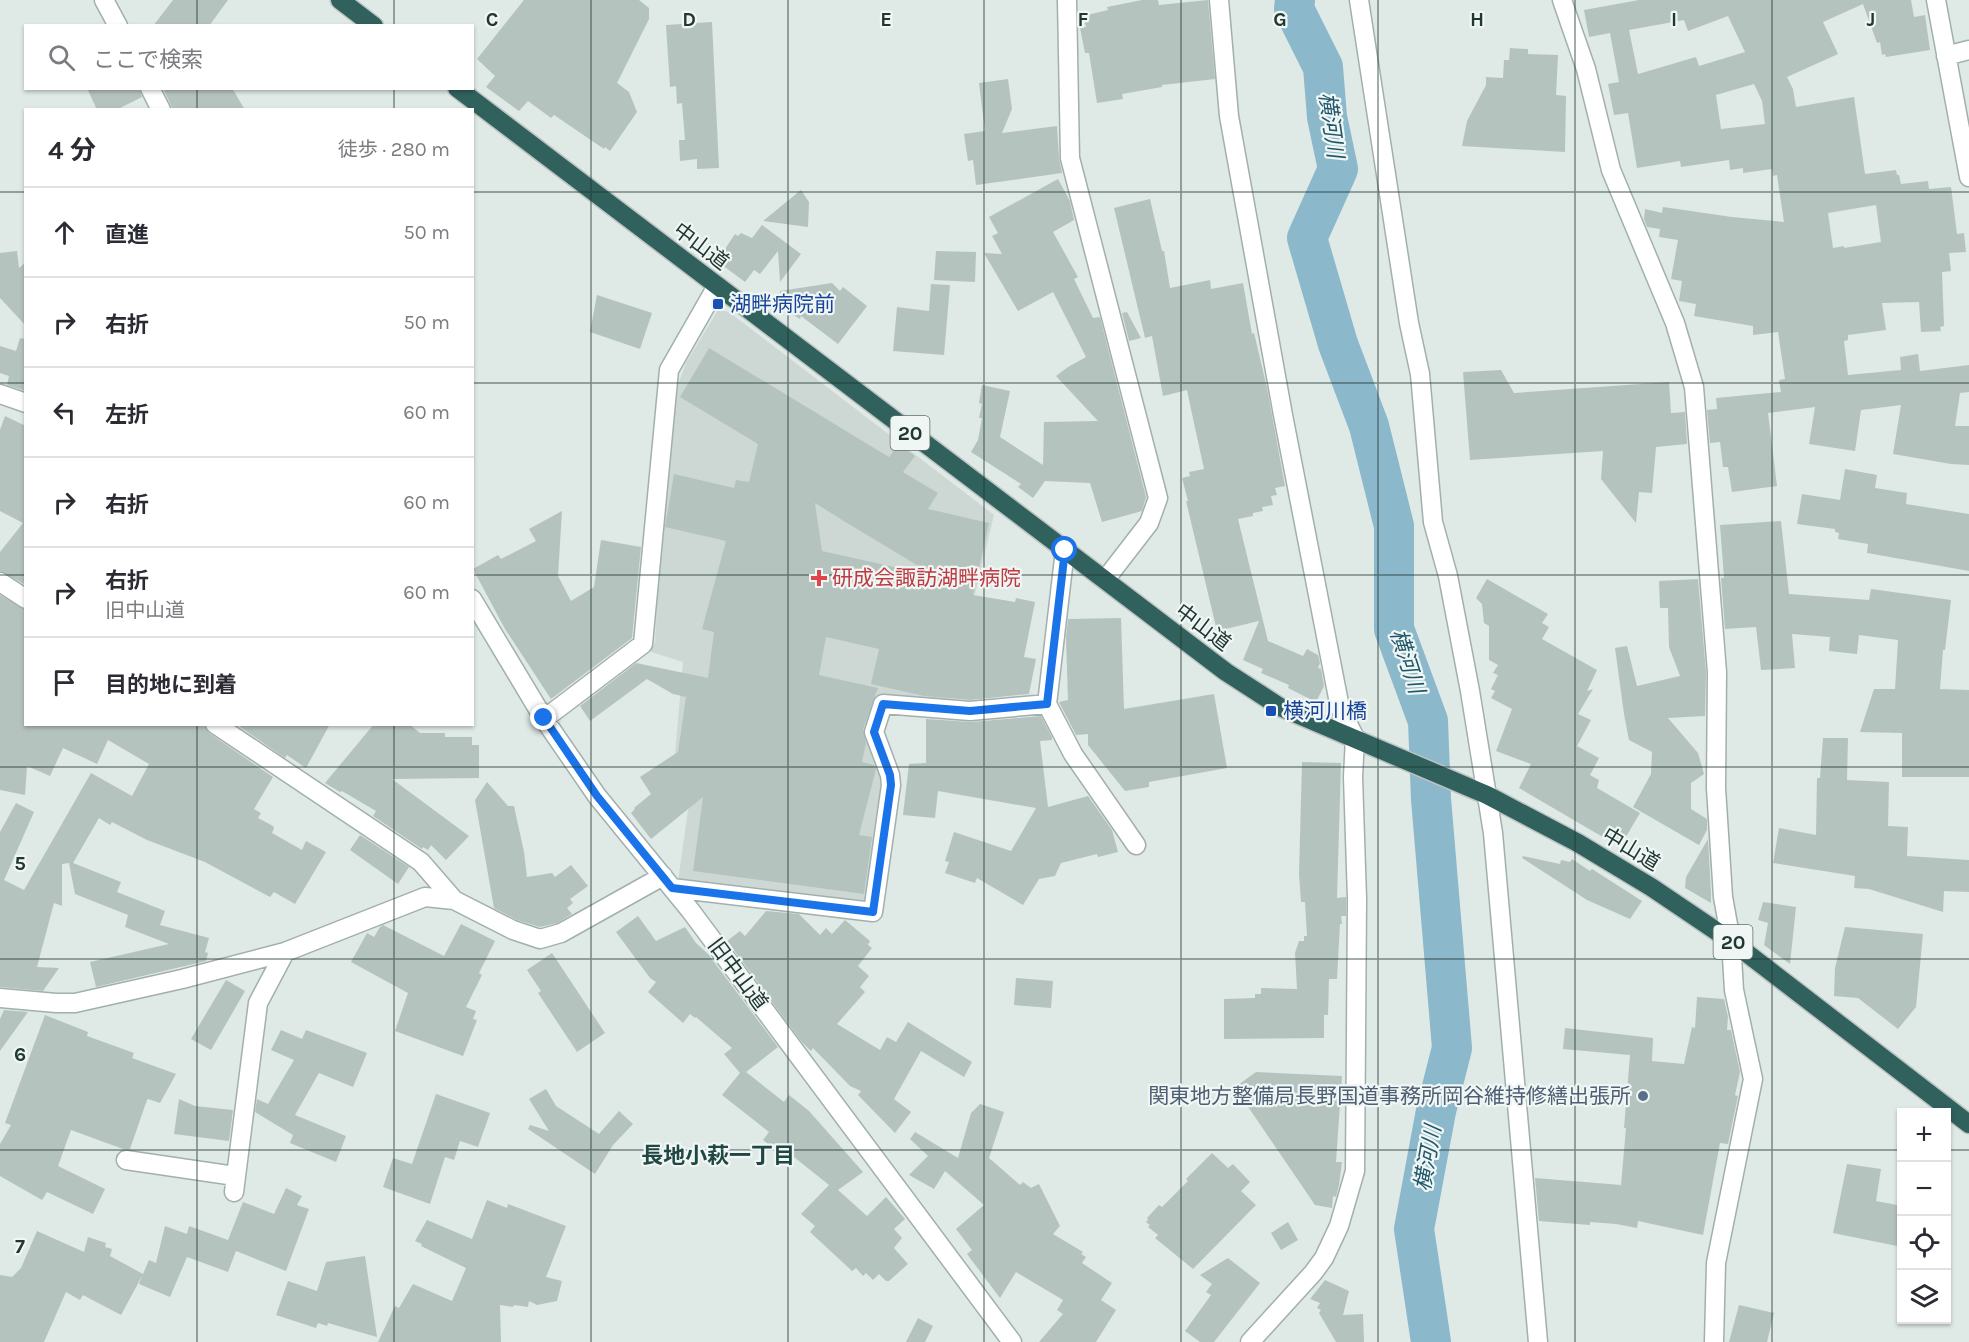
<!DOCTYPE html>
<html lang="ja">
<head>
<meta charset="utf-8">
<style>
	:root { --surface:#fff; --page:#f2f2f3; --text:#2b2b33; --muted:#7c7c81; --line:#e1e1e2 }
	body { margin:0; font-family:Karla,"Noto Sans JP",sans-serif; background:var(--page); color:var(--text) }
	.controls { position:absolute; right:18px; bottom:18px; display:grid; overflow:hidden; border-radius:0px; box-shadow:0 2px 4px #0004 }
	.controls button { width:54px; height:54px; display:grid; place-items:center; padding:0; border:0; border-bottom:2px solid var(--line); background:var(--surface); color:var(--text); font:30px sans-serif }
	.stop { position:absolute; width:18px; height:18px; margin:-14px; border:4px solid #1a73e8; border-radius:50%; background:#fff }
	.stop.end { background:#1a73e8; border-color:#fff; box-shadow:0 2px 6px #0008 }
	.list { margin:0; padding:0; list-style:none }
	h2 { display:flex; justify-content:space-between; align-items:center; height:78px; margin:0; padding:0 24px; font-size:26px }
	h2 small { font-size:20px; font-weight:400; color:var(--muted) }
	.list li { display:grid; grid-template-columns:39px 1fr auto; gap:18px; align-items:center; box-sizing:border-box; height:90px; padding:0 24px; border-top:2px solid var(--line) }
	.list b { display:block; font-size:22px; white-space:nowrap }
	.list p { margin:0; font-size:20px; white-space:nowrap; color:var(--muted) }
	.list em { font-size:20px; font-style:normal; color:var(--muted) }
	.icon { flex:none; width:33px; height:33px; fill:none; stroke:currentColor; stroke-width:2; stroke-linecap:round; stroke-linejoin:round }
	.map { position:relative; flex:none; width:1969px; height:1342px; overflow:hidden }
	.search { position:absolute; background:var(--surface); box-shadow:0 2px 4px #0004; left:24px; top:24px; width:450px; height:66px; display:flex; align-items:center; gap:15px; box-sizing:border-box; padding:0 21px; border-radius:0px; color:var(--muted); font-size:22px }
	.panel { position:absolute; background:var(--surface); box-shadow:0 2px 4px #0004; left:24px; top:108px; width:450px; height:618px; border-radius:0px }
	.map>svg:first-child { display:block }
	.built { fill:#cdd8d5 }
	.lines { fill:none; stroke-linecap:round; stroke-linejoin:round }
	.river { stroke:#8bb8ca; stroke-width:40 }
	.building { fill:#b5c3bf; fill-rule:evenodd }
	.street-casing { stroke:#a2b0ad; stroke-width:21 }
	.highway-casing { stroke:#bcc3c2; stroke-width:21 }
	.street { stroke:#fff; stroke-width:18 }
	.highway { stroke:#30615d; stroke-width:18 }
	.route { stroke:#1a73e8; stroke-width:8 }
	.grid { fill:none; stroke:#213734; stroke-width:1.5; stroke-opacity:0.55 }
	.transit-dot { fill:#1a4fb4; stroke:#eff6f3; stroke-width:2 }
	.health-dot { fill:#e0444e; stroke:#eff6f3; stroke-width:2 }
	.service-dot { fill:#5c6f8a; stroke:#eff6f3; stroke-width:2 }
	.labels { text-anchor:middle; stroke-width:4.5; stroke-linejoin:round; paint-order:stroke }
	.shield { fill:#eff6f3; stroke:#5f706d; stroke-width:1.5 }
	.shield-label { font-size:20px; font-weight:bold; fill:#213734 }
	.street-label { font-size:21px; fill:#213734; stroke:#eff6f3 }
	.transit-label { font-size:21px; fill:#164399; stroke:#eff6f3; text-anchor:start }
	.health-label { font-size:21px; fill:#be3a42; stroke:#eff6f3; text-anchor:start }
	.service-label { font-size:21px; fill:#4e5e75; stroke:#eff6f3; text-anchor:end }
	.water-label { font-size:22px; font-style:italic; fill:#21576d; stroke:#eff6f3 }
	.neighbourhood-label { font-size:22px; font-weight:bold; fill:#1f4743; stroke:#eff6f3 }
	.grid-label { font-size:20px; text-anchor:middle; font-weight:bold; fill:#213734; stroke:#eff6f3; stroke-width:4.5; stroke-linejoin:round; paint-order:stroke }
</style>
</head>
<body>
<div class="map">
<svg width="1969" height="1342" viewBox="0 0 1969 1342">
	<rect width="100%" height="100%" fill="#dfe9e6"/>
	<path class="built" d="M718,310L729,312L994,515L949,702L880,698L885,786L871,904L678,881L691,789L673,778L683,662L651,652L655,642L662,514L678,385L686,363Z"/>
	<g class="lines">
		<path class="river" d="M1295,0L1294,9L1323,67L1327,117L1338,169L1307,238L1338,344L1369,426L1394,526V629L1428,721L1431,799L1452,1048L1436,1111L1414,1229L1431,1342"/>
	</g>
	<path class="building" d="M173,0H228L209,26H153Z
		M524,0H639L649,8V19L617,83L629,92L637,112L610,151L605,147L604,149L554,115L551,118L528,101L519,111L486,87L495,76L477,59Z
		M1142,0H1158L1159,5L1208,0L1215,79L1162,85V87L1122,94L1123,99L1097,103L1089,53H1085L1080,28L1086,27L1083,16L1108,10L1107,7Z
		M1639,0H1911L1914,17L1925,15L1930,50L1886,57L1885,54L1882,55L1880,42L1877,43L1863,4L1823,22L1838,54L1787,77L1793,89L1796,107L1854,97L1865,174L1896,170L1897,175H1899L1901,184L1928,181L1929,189L1951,187L1957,234L1964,233L1966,252L1949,253L1951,271L1942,272L1944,326L1940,327L1941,331L1921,332L1919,302L1882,303L1886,330L1848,335V340L1844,341L1848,375L1901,370L1900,357L1918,354L1920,371L1969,365V392L1960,393L1955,426H1969V465L1951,464L1893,454L1901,405L1861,410L1855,451L1809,444L1815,407L1768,413L1777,486L1732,492L1728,467H1723L1720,442L1710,443L1707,410L1717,409L1716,398L1781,392L1779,380L1785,379L1778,332L1753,335V326L1694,316L1696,304L1679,301L1682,281L1671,279L1678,240L1659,237L1660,229L1647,227L1644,219L1645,209L1662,213L1663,207L1732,217L1784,222L1777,175L1773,176L1772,169L1743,173V168L1730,170L1729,160L1681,167L1680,161L1637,168L1628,113L1614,115L1608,84L1619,82L1610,33L1589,37L1584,10ZM1728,16L1745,52L1699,66L1696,57L1638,74L1629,30L1684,20L1688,31ZM1754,84L1762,101L1765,124L1721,129L1716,95ZM1876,205L1881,242L1844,248V246L1833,248L1828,213Z
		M712,22L719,168L697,169V159L680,161L679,140H685L682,103L677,104L676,86L670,87L666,25Z
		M1510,48L1528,49V54L1558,55L1556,95L1566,96L1565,152L1462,146L1467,121L1486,85V77L1503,78L1504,60H1509Z
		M1008,79L1012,109L1002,133L1057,126L1059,158L1062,173L976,185L973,160L968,161L964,134L985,131L979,83Z
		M87,88H139L142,97L116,110H97Z
		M163,88H232L245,110H173Z
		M1058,179L1070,201L1074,220L1053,232L1078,277L1074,279L1093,318L1100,317L1146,497L1142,511L1102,522L1090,483L1045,481L1033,498L1018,487L1021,484L971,452L978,440L982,418H979L982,404L979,403L982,385L1010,391L1000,437L1043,465L1044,422L1098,421L1056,376L1068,367L1086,357L1053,292L1018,311L984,253L1002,254L992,236L998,233L989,217Z
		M801,190L809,202L808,227L763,221Z
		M1150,199L1162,251H1164L1170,288L1210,280L1211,289L1243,283L1252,334L1254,333L1255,337L1267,388L1285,486L1275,488L1277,495L1271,496L1273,505L1262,507L1263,511L1253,513V516L1238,519L1268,641L1303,656L1307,649L1318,655L1320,663L1318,668L1321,669L1324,686L1316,702L1288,688L1289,685L1261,673L1263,669L1243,660L1259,621L1217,631L1186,501H1188L1182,478L1190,476L1189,472L1204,469L1192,414L1187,390L1163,396L1152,336L1145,338L1114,208Z
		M762,225L801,254L780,282L778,251L760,274L754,270L745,282L717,261L735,234L738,236L741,233L752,238Z
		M17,251L19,268L26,262V326L0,298V253Z
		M936,251L976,252L975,282L934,280Z
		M832,283L840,291L843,287L867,306L838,344L801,316L800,319L782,308L780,291Z
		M931,284L950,285L944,355L893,351L897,307L929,311Z
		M597,295L652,313L640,349L590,332Z
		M1127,312L1141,338L1129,341L1122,313Z
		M20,338L26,339V391L7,385L9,376L0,373V346L16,351Z
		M709,348L889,457L899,444L915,456L903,472L938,493L928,509L989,523L973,595L1015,602L1016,598L1035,602L1024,657L1036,659L1029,694L970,700L924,696L871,684L879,649L826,637L819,675L878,688L863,729L866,743L862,762L874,765L876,769L859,835L872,837L864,894L693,871L703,797L651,839L631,813L635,809L634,808L651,794L640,777L678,752L686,697L673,694L647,679L590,721L580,706L636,663L708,678L714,632L702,629L726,541L665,527L674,474L734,488L736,480L749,482L758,444L680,397ZM815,503L847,523L935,576L822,551Z
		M1501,370L1514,393L1669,382L1671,413L1685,412L1687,444L1656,447L1652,493L1639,492L1636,523L1601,479L1603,451L1470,460L1463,372Z
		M5,416L26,426V585L0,571V552L23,523L0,511V430Z
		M1845,469L1877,475L1875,488L1907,493L1906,504L1969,514V571L1867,553L1868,544L1838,539L1839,533L1835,532V529L1797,524L1802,494L1840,500Z
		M562,511L558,576L571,601L594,587L601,540L641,547L632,638L551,699L505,629L473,569L498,555L501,559L536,541L529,529Z
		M1781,521L1789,594L1869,600L1871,589L1951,600L1945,650H1943L1940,689L1969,690V777H1902V733L1860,732L1874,689H1895L1898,640L1859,635L1857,654L1829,651L1830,637L1792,634L1795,668L1761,670L1756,627L1725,629L1721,578H1724L1720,525Z
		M1487,579L1548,614L1542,623L1549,627L1542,639L1597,670L1587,691L1593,689L1578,714L1591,720L1577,746L1599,758L1590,775L1599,780L1597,788L1640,813L1620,847L1519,788L1531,764L1496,751L1512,709L1491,698L1495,691L1491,689L1498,675L1493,673L1498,665L1489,660V626L1484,623L1482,604L1476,598Z
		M1698,579L1706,672L1705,716L1668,718L1698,753L1704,774L1691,783V809L1707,819V830L1699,845L1633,807L1651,774L1652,752L1629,740L1624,714L1615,648L1627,646L1637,686L1680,676L1669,647L1668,608H1660L1659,581Z
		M0,595L26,610V724H204L209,733L273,777L254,809L261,813L258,818L273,826L274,828L272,833L302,850L306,841L326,852L295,904L274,892L270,897L205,862L147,840L112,822L110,825L99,818L73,863L121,882L117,892L165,911L160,925L209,938L205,952L208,953L206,961L96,987L90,962L169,944L125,927L128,915L75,894L69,863L62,864V906L54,903L37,967L59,968L43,991L0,987V832L16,803L34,812L4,880L24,890L91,773L132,796L149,764L108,740L97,764L63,748L50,776L27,766L25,795L0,790Z
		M1121,618L1124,709L1214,694L1227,768L1149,782V787L1125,791L1088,745V734L1076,735L1059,702L1068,700L1066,637L1068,619Z
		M1041,716L1052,737V740L1040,741L1048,807L1088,796L1112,830L1118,852L1098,857L1097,854L1061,863L1055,876L1039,879L1023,905L977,878L975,883L945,873L949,862L945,861L954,832L1011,851L1036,808L938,791L935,818L903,815L909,764L926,763V719L971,722Z
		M236,724H330L306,768L287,755L285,758Z
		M374,724H409L420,733H445V737H472V745H479V778L392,779L469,836L446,860L431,845L428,850L423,847L422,849L373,816L376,811L342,791L340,792L325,783Z
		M1823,738H1848L1847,780L1889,782L1888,826L1908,827L1907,856L1969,860V892L1944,891L1943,912L1869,889L1854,888L1855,876L1773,863L1779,828L1816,835L1817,778H1820Z
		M1302,762L1341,763L1337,898L1346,897V916H1341L1342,924H1340L1337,979H1329L1328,1015H1324V1038L1224,1039V999L1255,998V994H1261V988L1297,989L1295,953L1299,941H1304V936H1307L1305,902H1301L1299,874Z
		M487,782L508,806H514L524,852L527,877L552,873L555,877L571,865L588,886L570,899L573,903L567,908L572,914L557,923L540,927L517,920L494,908L475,800Z
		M360,835L409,867L398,884L350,850Z
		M1708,839L1711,893V903L1685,888L1686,877Z
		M1523,856L1560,864L1561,860L1570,862L1572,859L1590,871L1592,869L1642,901L1630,919L1587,900L1522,858Z
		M1763,902L1796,907L1790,964L1764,945L1768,923L1758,920Z
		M766,911L799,914L820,935L826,928L832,934L845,920L870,941L868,945L872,948L858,966L869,976L860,987L865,992L837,1024L880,1050L887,1037L896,1042L908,1022L972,1062L964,1077L921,1051L894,1099L911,1112L895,1133L858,1095L861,1091L850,1086L813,1048L811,1051L801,1041L727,941L740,931L745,936Z
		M638,916L656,941L685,927L696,943L708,954L778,1047L746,1072L784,1102L789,1095L809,1111L863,1172L838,1190L867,1216L886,1197L905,1219L894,1229L902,1238L894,1248L908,1264L889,1281H886L879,1274L873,1280L866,1273L863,1276L856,1268L852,1271L810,1232L815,1226L801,1214L829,1185L784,1149L780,1153L763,1140L769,1132L722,1095L740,1073L724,1054L732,1048L696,1017L695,1018L690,1014L683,1023L648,992L656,982L650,978L616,932Z
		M461,924L495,941L479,973L482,975L466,1007L476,1011L473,1019L477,1020L463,1056L395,1031L408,993L351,962L367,933L374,937L380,927L383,925L444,956Z
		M1845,927L1923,934L1916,1007L1898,1029L1858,998L1834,996L1835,968Z
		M552,953L605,1033L577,1052L538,993L541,991L527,970Z
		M1016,978L1053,981L1051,1008L1014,1005Z
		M226,980L245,991L211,1050L191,1039Z
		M1697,997L1724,999L1728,1017L1727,1030H1731L1740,1072L1735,1095L1738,1096L1728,1144L1720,1143L1703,1235L1638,1221L1637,1228L1616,1224L1590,1222V1225L1539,1221L1535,1178L1621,1185L1626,1128H1624L1630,1055L1563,1049L1565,1028L1653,1038L1652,1061L1684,1064L1692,1027L1695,1028Z
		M4,1010L28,1012L0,1051V1019Z
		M45,1015L88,1032L87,1036L134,1053L132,1058L176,1074L160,1103L148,1099L147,1100L130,1149H123L71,1130L58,1166L105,1189L93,1214L47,1192L42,1200L0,1176V1144L11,1125L5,1123Z
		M281,1030L302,1039L306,1030L367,1053L353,1087L319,1073L295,1115L346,1136L336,1162L290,1143L293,1135L255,1112L257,1099L268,1104L294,1060L271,1050Z
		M1256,1072L1342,1076L1336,1162H1342L1339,1185L1336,1197L1333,1196L1332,1208L1315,1205L1238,1092V1085Z
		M546,1089L556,1106L599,1134L619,1111L633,1124L613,1145L595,1174L528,1129L530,1125L549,1131L529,1099Z
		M436,1094L490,1113L478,1147L460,1141L454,1160L445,1157L430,1204L383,1187L393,1158L412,1164Z
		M179,1099L195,1106L233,1110L229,1141L174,1134Z
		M980,1104L1004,1112L989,1158L1020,1185L1023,1182L1031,1188L1039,1184L1060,1226L1053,1234L1083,1252L1081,1254L1086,1257L1082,1263L1112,1283L1101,1300L1116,1310L1096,1342H1039L1063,1314L1057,1310L1063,1300L1016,1272L1000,1298L967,1254L972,1250L956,1229L984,1205L945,1171L934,1189L909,1175L928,1156L910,1139L915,1132L958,1158L971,1113Z
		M1212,1153L1228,1168L1233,1164L1250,1182L1241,1191L1256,1205L1193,1269L1155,1238L1158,1235L1148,1227L1150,1225L1146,1222L1148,1220L1147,1218L1159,1205L1162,1207L1188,1181L1186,1179Z
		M1847,1164L1881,1169L1876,1201L1902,1206V1247L1833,1233Z
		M286,1188L302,1196L297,1205L309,1209L286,1271L236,1251L228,1272L187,1257L170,1297L139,1284L142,1276L121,1315L83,1295L80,1300L66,1292L44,1342H0V1275L12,1277L21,1268L37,1231L84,1252L88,1237L106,1243L105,1247L112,1249L110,1256L143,1274L149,1260L156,1263L165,1226L187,1234L189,1226L228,1240L243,1202L274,1214Z
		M487,1200L507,1208L508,1204L566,1226L546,1277L562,1281L557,1301L537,1305L529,1301L528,1307L514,1305L513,1307L500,1305L501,1342H378L395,1306L399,1308L413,1284L452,1301L466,1268L421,1246L422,1244L415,1241L427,1220L472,1239Z
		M1288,1222L1298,1240L1281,1250L1271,1233Z
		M365,1256L377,1337L328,1323L327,1326L318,1323L316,1328L276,1315L288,1281L317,1291L326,1262Z
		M1228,1258L1260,1283L1214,1342H1200L1185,1331L1211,1295L1206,1292L1212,1284L1200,1275Z
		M1325,1280L1349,1291L1343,1315L1363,1314L1364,1342H1336L1319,1313L1321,1310L1317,1308L1320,1303L1310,1299Z
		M1739,1305L1774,1313L1767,1342H1729Z
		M918,1318L933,1326L925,1342H906Z"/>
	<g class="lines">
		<g class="street-casing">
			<path id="street" d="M104,0L118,26
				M1067,0L1070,158L1158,498L1149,523L1105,580
				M1219,0L1229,116L1283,415L1340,708L1355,738L1353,777L1357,899L1355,1171L1339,1226L1324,1258L1313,1273L1250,1342
				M1359,0L1409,323L1420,374L1433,522L1448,576L1470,691L1493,833L1538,1342
				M1562,0L1586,69L1611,170L1675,323L1694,387L1717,672L1716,788L1723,897L1731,941L1734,990L1753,1079L1716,1263L1714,1342
				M1936,0L1969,177
				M1946,56L1969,50
				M150,88L161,110
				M0,394L26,403
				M0,582L26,599
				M472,599L544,719L597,796L690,910L1012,1342
				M1047,704L1073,754L1136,845
				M544,719L643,644L669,370L717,286
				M215,724L421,862L454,900
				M672,888L873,912L891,785L890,775L874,732L883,704L970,711L1047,704L1065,550
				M0,998L56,1003H75L182,979L285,952L425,897L454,900L513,930L540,939L561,933L663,876
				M126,1160L235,1176
				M234,1192L258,1003L285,952"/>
		</g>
		<g class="highway-casing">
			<path id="highway" d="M340,0L374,26
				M457,88L1226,672L1280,707L1487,795L1578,843L1651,887L1731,941L1969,1124"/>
		</g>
		<use href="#street" class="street"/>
		<use href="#highway" class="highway"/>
	</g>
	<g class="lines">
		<path class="route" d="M544,718L597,796L672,888L873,912L891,785L890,775L874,732L883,704L970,711L1047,704L1065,550"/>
	</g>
	<path class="grid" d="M197,0V26M394,0V26M591,0V1342M788,0V1342M984,0V1342M1181,0V1342M1378,0V1342M1575,0V1342M1772,0V1342M197,88V110M394,88V110M0,192H26M472,192H1969M0,383H26M472,383H1969M0,575H26M472,575H1969M197,724V1342M394,724V1342M0,767H1969M0,959H1969M0,1150H1902M1946,1150H1969"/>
	<g class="transit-dot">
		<rect x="712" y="298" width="12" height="12" rx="3"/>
		<rect x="1265" y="705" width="12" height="12" rx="3"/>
	</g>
	<path class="health-dot" d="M816 569h6v6h6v6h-6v6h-6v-6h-6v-6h6z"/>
	<circle class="service-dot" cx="1643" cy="1096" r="6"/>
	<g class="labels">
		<g class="shield">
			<rect x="890.5" y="416" width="39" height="34" rx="4.5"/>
			<rect x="1713.5" y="925" width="39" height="34" rx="4.5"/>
		</g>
		<g class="shield-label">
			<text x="910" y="440">20</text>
			<text x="1733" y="949">20</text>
		</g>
		<g class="street-label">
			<text transform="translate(701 246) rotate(37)" y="7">中山道</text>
			<text transform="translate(1203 627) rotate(37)" y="7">中山道</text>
			<text transform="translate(1631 849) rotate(31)" y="7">中山道</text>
			<text transform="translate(738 974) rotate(53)" y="7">旧中山道</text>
		</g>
		<g class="transit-label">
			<text x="730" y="311">湖畔病院前</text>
			<text x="1283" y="718">横河川橋</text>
		</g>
		<g class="health-label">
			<text x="832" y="585">研成会諏訪湖畔病院</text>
		</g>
		<g class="service-label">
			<text x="1631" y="1103">関東地方整備局長野国道事務所岡谷維持修繕出張所</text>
		</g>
		<g class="water-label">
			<text transform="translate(1332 125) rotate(82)" y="8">横河川</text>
			<text transform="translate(1408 661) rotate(72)" y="8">横河川</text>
			<text transform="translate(1427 1158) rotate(-80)" y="8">横河川</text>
		</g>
		<g class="neighbourhood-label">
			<text x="718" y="1163">長地小萩一丁目</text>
		</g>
	</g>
	<g class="grid-label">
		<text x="492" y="26">C</text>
		<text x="689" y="26">D</text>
		<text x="886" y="26">E</text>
		<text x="1083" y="26">F</text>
		<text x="1280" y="26">G</text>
		<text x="1477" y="26">H</text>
		<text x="1674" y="26">I</text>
		<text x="1871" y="26">J</text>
		<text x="20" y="870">5</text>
		<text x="20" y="1061">6</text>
		<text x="20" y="1253">7</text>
	</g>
</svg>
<div class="controls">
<button>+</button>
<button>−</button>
<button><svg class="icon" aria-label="locate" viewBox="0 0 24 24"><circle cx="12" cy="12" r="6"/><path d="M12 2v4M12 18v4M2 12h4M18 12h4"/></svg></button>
<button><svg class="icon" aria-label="layers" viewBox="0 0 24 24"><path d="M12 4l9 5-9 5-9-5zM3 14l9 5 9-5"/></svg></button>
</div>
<div class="stop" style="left:1065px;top:550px"></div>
<div class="stop end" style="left:544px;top:718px"></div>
<div class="search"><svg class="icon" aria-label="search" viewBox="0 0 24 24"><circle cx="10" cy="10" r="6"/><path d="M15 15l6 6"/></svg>ここで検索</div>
<section class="panel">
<h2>4 分<small>徒歩 · 280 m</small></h2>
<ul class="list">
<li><svg class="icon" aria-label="ahead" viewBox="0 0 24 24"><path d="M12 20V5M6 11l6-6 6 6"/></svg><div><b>直進</b></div><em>50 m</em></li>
<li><svg class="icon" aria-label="right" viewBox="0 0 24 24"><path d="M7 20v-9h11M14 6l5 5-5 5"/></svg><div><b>右折</b></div><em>50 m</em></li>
<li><svg class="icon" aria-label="left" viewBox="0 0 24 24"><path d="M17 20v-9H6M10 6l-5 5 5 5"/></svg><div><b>左折</b></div><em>60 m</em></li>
<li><svg class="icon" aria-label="right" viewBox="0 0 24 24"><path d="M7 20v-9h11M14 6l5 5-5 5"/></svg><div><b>右折</b></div><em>60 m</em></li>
<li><svg class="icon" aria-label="right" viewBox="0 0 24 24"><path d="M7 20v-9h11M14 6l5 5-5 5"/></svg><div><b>右折</b><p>旧中山道</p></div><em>60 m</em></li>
<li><svg class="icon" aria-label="arrive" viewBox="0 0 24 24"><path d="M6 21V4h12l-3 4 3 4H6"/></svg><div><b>目的地に到着</b></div></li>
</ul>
</section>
</div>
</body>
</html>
